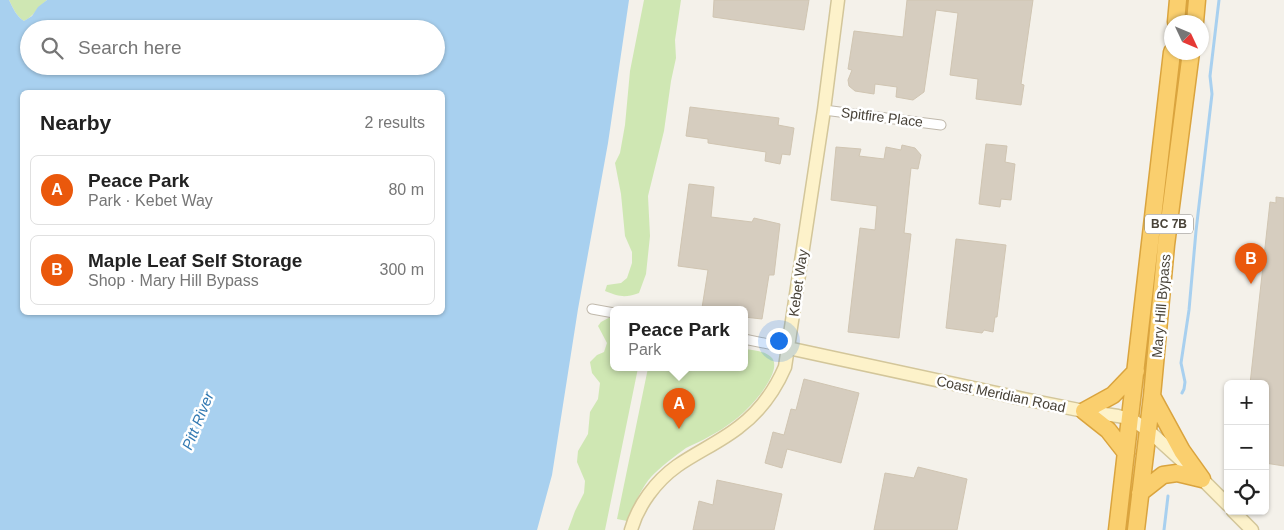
<!DOCTYPE html>
<html lang="en">
<head>
<meta charset="utf-8">
<style>
	:root { --surface:#fff; --page:#f6f6f6; --text:#222; --muted:#767676; --line:#e0e0e0; --accent:#ea580c }
	body { margin:0; font-family:Arial,sans-serif; background:var(--page); color:var(--text) }
	.controls { position:absolute; right:15px; bottom:15px; display:grid; overflow:hidden; border-radius:8px; box-shadow:0 1px 4px #0004 }
	.controls button { width:45px; height:45px; display:grid; place-items:center; padding:0; border:0; border-bottom:1px solid var(--line); background:var(--surface); color:var(--text); font:25px sans-serif }
	.compass { position:absolute; left:1164px; top:15px; width:45px; height:45px; border-radius:50%; background:var(--surface); box-shadow:0 1px 4px #0004; rotate:134deg }
	.you { position:absolute; left:778px; top:340px; width:18px; height:18px; margin:-12px; border:4px solid #fff; border-radius:50%; background:#1a73e8; box-shadow:0 0 0 8px #1a73e833 }
	.badge { display:grid; place-items:center; width:32px; height:32px; border-radius:50%; background:var(--accent); color:#fff; font-size:16px; font-weight:700 }
	.pin { position:absolute; translate:-50% -41px; filter:drop-shadow(0 1px 2px #0008) }
	.pin::after { content:''; position:absolute; top:26px; width:18px; height:15px; background:inherit; clip-path:polygon(0 0,100% 0,50% 100%) }
	.popup { position:absolute; left:610px; top:306px; width:138px; height:65px; box-sizing:border-box; display:grid; place-content:center; border-radius:8px; background:var(--surface); filter:drop-shadow(0 1px 4px #0005); font-size:16px; white-space:nowrap; color:var(--muted) }
	.popup b { font-size:19px; color:var(--text) }
	.popup::after { content:''; position:absolute; left:50%; top:100%; margin-left:-10px; border:10px solid transparent; border-top-color:var(--surface) }
	.list { margin:0; padding:0; list-style:none }
	h2 { display:flex; justify-content:space-between; align-items:center; height:65px; margin:0; padding:0 20px; font-size:21px }
	h2 small { font-size:16px; font-weight:400; color:var(--muted) }
	.list li { display:grid; grid-template-columns:32px 1fr auto; gap:15px; align-items:center; box-sizing:border-box; height:70px; margin:0 10px 10px; padding:0 10px; border:1px solid var(--line); border-radius:8px }
	.list b { display:block; font-size:19px; white-space:nowrap }
	.list p { margin:0; font-size:16px; white-space:nowrap; color:var(--muted) }
	.list em { font-size:16px; font-style:normal; color:var(--muted) }
	.icon { flex:none; width:28px; height:28px; fill:none; stroke:currentColor; stroke-width:2; stroke-linecap:round; stroke-linejoin:round }
	.map { position:relative; flex:none; width:1284px; height:530px; overflow:hidden }
	.search { position:absolute; background:var(--surface); box-shadow:0 1px 4px #0004; left:20px; top:20px; width:425px; height:55px; display:flex; align-items:center; gap:12px; box-sizing:border-box; padding:0 18px; border-radius:28px; color:var(--muted); font-size:19px }
	.panel { position:absolute; background:var(--surface); box-shadow:0 1px 4px #0004; left:20px; top:90px; width:425px; height:225px; border-radius:8px }
	.map>svg:first-child { display:block }
	.green { fill:#cfe7b3 }
	.water { fill:#a8d0ef; fill-rule:evenodd }
	.lines { fill:none; stroke-linecap:round; stroke-linejoin:round }
	.stream { stroke:#a8d0ef; stroke-width:3 }
	.building { fill:#d6cdbf; stroke:#d0c5b2 }
	.street-casing { stroke:#c0b9ac; stroke-width:11 }
	.secondary-casing { stroke:#d3c69a; stroke-width:15 }
	.highway-casing { stroke:#daa43e; stroke-width:19 }
	.street { stroke:#fff; stroke-width:9 }
	.secondary { stroke:#fdf2ca; stroke-width:12 }
	.highway { stroke:#facf6e; stroke-width:16 }
	.labels { text-anchor:middle; stroke-width:5; stroke-linejoin:round; paint-order:stroke }
	.shield { fill:#fff; stroke:#7f7b74; stroke-width:1 }
	.shield-label { font-size:12px; font-weight:bold; fill:#484238 }
	.street-label { font-size:14px; fill:#484238; stroke:#fff }
	.water-label { font-size:15px; font-style:italic; fill:#3279b2; stroke:#fff }
</style>
</head>
<body>
<div class="map">
<svg width="1284" height="530" viewBox="0 0 1284 530">
	<rect width="100%" height="100%" fill="#f4f1ea"/>
	<path class="green" d="M9,0H47C38,7 33,17 24,21C16,16 13,8 9,0Z
		M644,0H681L675,40L676,58L671,81L664,131L648,196L650,236L646,274L639,293C624,298 621,297 605,291L607,285L621,283L627,278L632,263V252L625,236L621,194L615,163L620,153L625,125L630,71Z
		M614,315V368H638L605,530H568L575,511L584,493L585,481L577,462L578,451L588,434L590,412L598,399L600,383L592,373L590,362L597,355L604,352L607,343L598,326L601,322Z
		M744,349C753,350 766,351 772,358C784,373 745,414 732,422C725,427 718,432 710,436C702,441 693,444 686,448C676,455 659,468 651,477C641,488 633,508 627,521L617,519L648,368H744Z"/>
	<path class="water" d="M0,0H9C13,8 16,16 24,21L32,16L38,7L47,0H629L608,143L578,309L552,475L537,530H0ZM29,29H436V66H29ZM22,92H442V312H22Z"/>
	<g class="lines">
		<path class="stream" d="M1182,393L1184,389L1185,382L1181,363L1189,310L1196,231L1212,94L1210,76L1219,0
			M1164,530L1168,496"/>
	</g>
	<path class="building" d="M714,0H809L804,30L713,17Z
		M907,0H1033L1021,84L1024,85L1021,105L976,99L978,79L950,75L958,13L936,10L924,92L913,100L896,97L897,87L875,84L874,94L855,91L849,86L848,80L852,70L848,69L854,31L903,37Z
		M690,107L779,118L778,125L794,128L790,155L782,154L780,164L765,161L766,152L708,143V139L686,136Z
		M986,144L1007,146L1005,162L1015,164L1011,200L1001,199L1000,207L979,204Z
		M902,145L915,148L921,155L918,169L911,168L904,233L911,234L899,338L848,332L860,228L875,230L877,206L831,200L836,147L861,149L859,156L884,159L886,147L901,150Z
		M689,184L714,187L711,217L752,222L754,218L780,224L774,275H769L762,319L744,317V310H720L702,308L708,270L678,266Z
		M1276,197L1284,198V466L1265,463V384H1250L1270,202L1276,203Z
		M956,239L1006,245L997,317H995L993,332L984,330L982,333L946,328Z
		M804,379L859,393L841,463L787,449L782,468L765,463L773,432L784,435L791,409L796,410Z
		M918,467L967,479L957,530H874L885,473L914,478Z
		M717,480L782,494L774,530H693L699,501L713,505Z"/>
	<g class="lines">
		<g class="street-casing">
			<path id="street" d="M824,110L941,125
				M592,309L614,313
				M744,339L788,348"/>
		</g>
		<g class="secondary-casing">
			<path id="secondary" d="M788,348L1024,399L1084,411L1118,416L1131,419L1149,431L1202,479L1228,505
				M1233,511L1252,530
				M631,530C638,505 656,481 677,466C697,452 720,442 739,427C759,412 775,390 785,367L824,110L838,0"/>
		</g>
		<g class="highway-casing">
			<path id="highway" d="M1176,22L1178,0
				M1195,22L1197,0
				M1152,396L1182,451L1202,479
				M1126,453L1108,430L1084,411L1113,395L1136,371
				M1140,493L1163,475L1177,473L1202,479
				M1117,530L1172,52
				M1136,530L1152,396L1166,245L1191,52"/>
		</g>
		<use href="#street" class="street"/>
		<use href="#secondary" class="secondary"/>
		<use href="#highway" class="highway"/>
	</g>
	<g class="labels">
		<rect class="shield" x="1145" y="214.5" width="48" height="19" rx="4"/>
		<g class="shield-label">
			<text x="1169" y="228">BC 7B</text>
		</g>
		<g class="street-label">
			<text transform="translate(882 117) rotate(7)" y="5">Spitfire Place</text>
			<text transform="translate(798 283) rotate(-82)" y="5">Kebet Way</text>
			<text transform="translate(1161 306) rotate(-85)" y="5">Mary Hill Bypass</text>
			<text transform="translate(1001 394) rotate(12)" y="5">Coast Meridian Road</text>
		</g>
		<g class="water-label">
			<text transform="translate(198 421) rotate(-68)" y="5">Pitt River</text>
		</g>
	</g>
</svg>
<div class="controls">
<button>+</button>
<button>−</button>
<button><svg class="icon" aria-label="locate" viewBox="0 0 24 24"><circle cx="12" cy="12" r="6"/><path d="M12 2v4M12 18v4M2 12h4M18 12h4"/></svg></button>
</div>
<svg class="compass" viewBox="-18 -18 36 36"><path d="M0-13l5 13h-10z" fill="#e53935"/><path d="M0 13l5-13h-10z" fill="#767676"/></svg>
<div class="you"></div>
<div class="pin badge" style="left:679px;top:429px">A</div>
<div class="popup"><b>Peace Park</b>Park</div>
<div class="pin badge" style="left:1251px;top:284px">B</div>
<div class="search"><svg class="icon" aria-label="search" viewBox="0 0 24 24"><circle cx="10" cy="10" r="6"/><path d="M15 15l6 6"/></svg>Search here</div>
<section class="panel">
<h2>Nearby<small>2 results</small></h2>
<ul class="list">
<li><span class="badge">A</span><div><b>Peace Park</b><p>Park · Kebet Way</p></div><em>80 m</em></li>
<li><span class="badge">B</span><div><b>Maple Leaf Self Storage</b><p>Shop · Mary Hill Bypass</p></div><em>300 m</em></li>
</ul>
</section>
</div>
</body>
</html>
